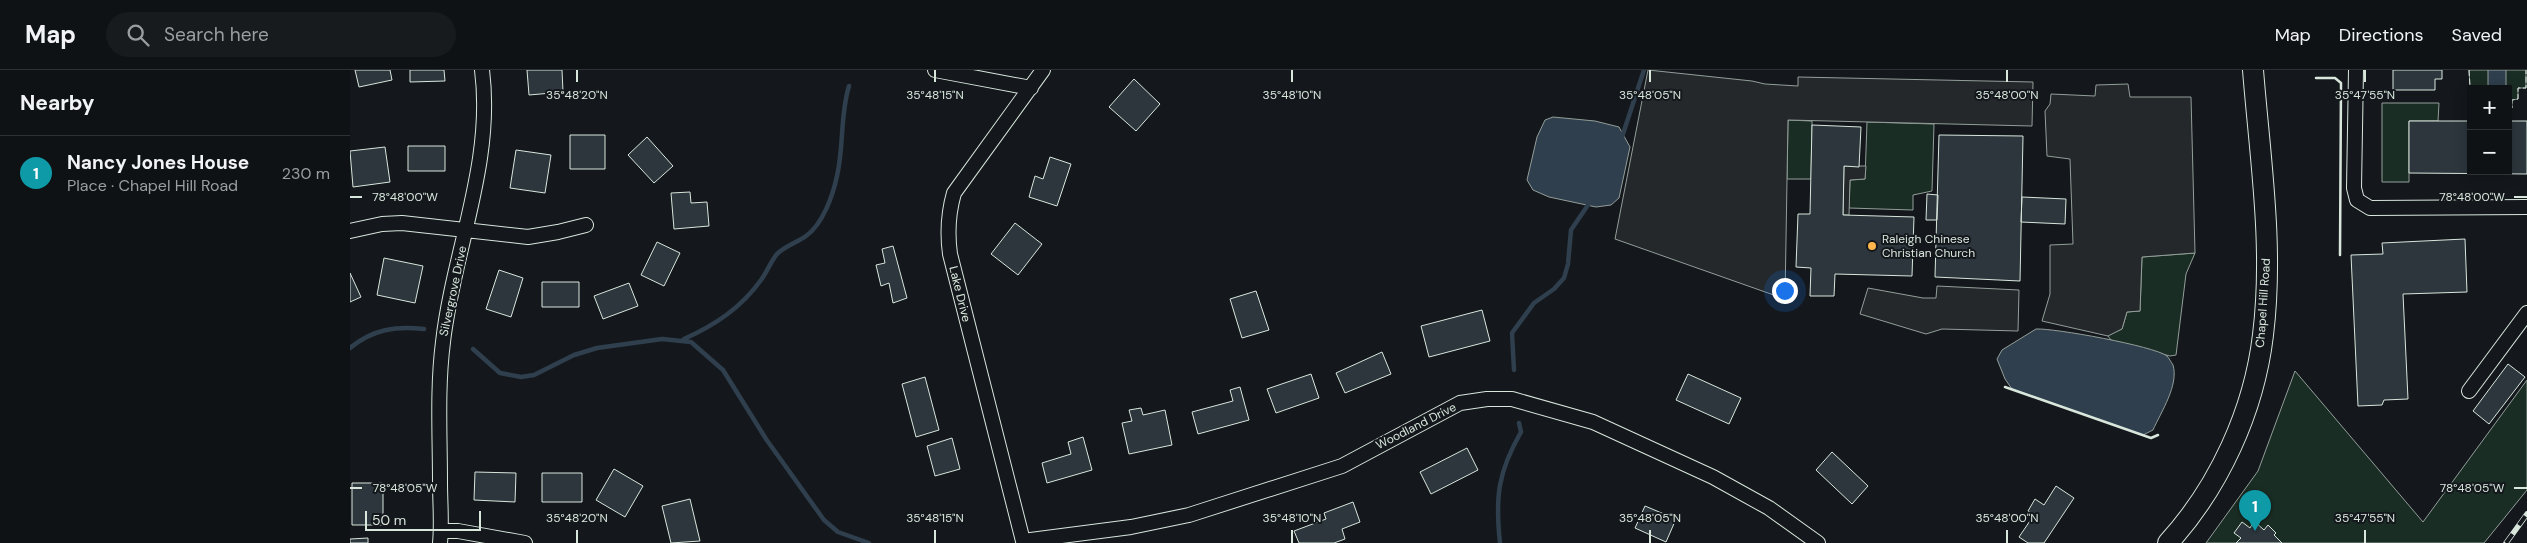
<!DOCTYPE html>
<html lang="en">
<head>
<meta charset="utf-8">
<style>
	:root { --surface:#0f1215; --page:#181b1e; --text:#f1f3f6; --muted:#9b9ea0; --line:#2f3234; --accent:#0b8043 }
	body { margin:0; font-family:"DM Sans",sans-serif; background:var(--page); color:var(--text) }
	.controls { position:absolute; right:15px; top:15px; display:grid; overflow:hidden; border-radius:0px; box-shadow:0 2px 12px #0003 }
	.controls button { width:45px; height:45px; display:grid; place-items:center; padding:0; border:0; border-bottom:1px solid var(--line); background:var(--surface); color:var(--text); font:25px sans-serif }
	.scale { position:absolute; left:15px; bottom:12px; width:116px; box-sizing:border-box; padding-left:5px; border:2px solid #d8e6dc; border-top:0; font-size:14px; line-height:18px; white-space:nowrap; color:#d8e6dc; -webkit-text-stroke:4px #14181c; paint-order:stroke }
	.you { position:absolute; left:1434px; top:220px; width:18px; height:18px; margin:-12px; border:4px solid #fff; border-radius:50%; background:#1a73e8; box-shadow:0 0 0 8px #1a73e833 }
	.badge { display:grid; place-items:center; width:32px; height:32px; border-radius:50%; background:var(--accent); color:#fff; font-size:16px; font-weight:700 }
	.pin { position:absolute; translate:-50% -41px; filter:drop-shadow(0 1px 2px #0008) }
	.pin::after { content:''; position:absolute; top:26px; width:18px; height:15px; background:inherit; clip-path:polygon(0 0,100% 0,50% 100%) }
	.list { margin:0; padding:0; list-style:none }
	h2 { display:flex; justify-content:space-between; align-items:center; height:65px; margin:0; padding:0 20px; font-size:21px }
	h2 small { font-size:16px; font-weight:400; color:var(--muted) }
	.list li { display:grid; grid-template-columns:32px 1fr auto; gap:15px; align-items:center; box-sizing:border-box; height:75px; padding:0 20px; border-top:1px solid var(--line) }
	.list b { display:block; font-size:19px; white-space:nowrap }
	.list p { margin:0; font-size:16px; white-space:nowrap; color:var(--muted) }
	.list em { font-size:16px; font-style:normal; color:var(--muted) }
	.icon { flex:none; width:28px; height:28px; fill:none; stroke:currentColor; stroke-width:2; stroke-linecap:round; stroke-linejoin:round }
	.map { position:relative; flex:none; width:2177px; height:473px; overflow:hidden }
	header { display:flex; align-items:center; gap:30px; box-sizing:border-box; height:70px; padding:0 25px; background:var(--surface); border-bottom:1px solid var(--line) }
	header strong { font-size:24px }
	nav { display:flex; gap:28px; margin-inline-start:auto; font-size:18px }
	.search { width:350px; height:45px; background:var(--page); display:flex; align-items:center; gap:12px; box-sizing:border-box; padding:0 18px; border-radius:28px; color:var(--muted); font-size:19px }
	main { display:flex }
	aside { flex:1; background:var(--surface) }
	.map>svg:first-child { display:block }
	.green { fill:#1a2d24; stroke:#939e99 }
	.parking { fill:#24282b; stroke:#939e99 }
	.water { fill:#2f3f4d; stroke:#939e99 }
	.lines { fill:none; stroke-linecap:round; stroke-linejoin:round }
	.stream { stroke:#2f3f4d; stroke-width:4.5 }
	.building { fill:#2c363c; stroke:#d8e6dc }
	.street-casing { stroke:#d8e6dc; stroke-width:16 }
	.secondary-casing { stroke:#d8e6dc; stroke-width:22 }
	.street { stroke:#14181c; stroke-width:14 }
	.secondary { stroke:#14181c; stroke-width:20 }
	.rail-casing { stroke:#d8e6dc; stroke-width:5.5 }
	.rail { stroke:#14181c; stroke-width:4; stroke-dasharray:11; stroke-linecap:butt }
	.fence { stroke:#d8e6dc; stroke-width:1; stroke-dasharray:6 2.5; stroke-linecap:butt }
	.wall { stroke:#d8e6dc; stroke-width:2.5 }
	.ticks { fill:none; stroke:#d8e6dc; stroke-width:2 }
	.poi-dot { fill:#ffb74d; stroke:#14181c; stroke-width:2 }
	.labels { text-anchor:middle; stroke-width:4; stroke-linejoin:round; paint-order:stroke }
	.poi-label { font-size:12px; fill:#d8e6dc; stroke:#14181c; text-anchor:start }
	.street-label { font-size:12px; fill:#d8e6dc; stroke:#14181c }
	.ticks-label { font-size:12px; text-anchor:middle; fill:#d8e6dc; stroke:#14181c; stroke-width:4; stroke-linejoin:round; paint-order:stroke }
</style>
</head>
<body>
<header>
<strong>Map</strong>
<div class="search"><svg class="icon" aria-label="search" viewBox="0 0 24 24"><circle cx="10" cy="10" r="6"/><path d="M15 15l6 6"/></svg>Search here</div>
<nav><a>Map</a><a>Directions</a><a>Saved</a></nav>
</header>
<main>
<aside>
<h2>Nearby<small></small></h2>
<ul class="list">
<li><span class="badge" style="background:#0f9aa8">1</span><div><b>Nancy Jones House</b><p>Place · Chapel Hill Road</p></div><em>230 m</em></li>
</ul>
</aside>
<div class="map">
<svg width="2177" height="473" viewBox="0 0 2177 473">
	<rect width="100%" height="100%" fill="#14181c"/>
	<path class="green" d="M2119,0H2176V18H2168V29L2162,30V38H2158V19L2120,17Z
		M2032,33H2089L2088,51H2059V112H2032Z
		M1438,50L1462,51L1461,109H1437Z
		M1517,52L1584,54L1582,121L1563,125V140L1499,138L1500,110L1515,109Z
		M1845,183L1836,204L1826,285L1820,286L1762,271L1757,265L1772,259L1777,242L1790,241L1792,187Z
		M1945,301L2073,452L2177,310V420L2134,473H1856L1908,401Z"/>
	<path class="parking" d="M1298,0L1402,11L1415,14L1448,16V7L1683,12L1682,56L1438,50L1435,229L1265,169Z
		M1778,14L1780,27H1841L1845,183L1792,187L1790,241L1777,242L1772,259L1758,266L1692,251L1700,224V175L1723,174L1720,89L1697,86L1695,41L1700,34L1701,24L1745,26L1746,15Z
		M1494,96H1516L1515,109L1500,110L1499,145H1493Z
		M1587,216L1669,220L1668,261L1592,259L1576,264L1510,244L1518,218L1573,228H1586Z"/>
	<path class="water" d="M2138,0H2156V19L2138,16Z
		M1203,47L1245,51L1269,57L1280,77L1269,128L1261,135L1246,137L1199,127L1183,120L1177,110L1187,67L1195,50Z
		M1686,259C1704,258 1804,276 1817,286C1819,288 1821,292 1823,295C1829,315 1811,342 1803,360L1793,365L1662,319L1655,309L1647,289L1652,280Z"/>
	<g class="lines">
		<path class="stream" d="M1271,70L1294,0
			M334,269C365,255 391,238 411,210C417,202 421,191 427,184C435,176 448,172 456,166C473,154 483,125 487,106C494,76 490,45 499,16
			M0,278C23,259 46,256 74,259
			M123,279L150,303L171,307L184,305L224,285L247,278L312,269L341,272L373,300L416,369L474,450L488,462L519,473
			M1164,300L1162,263L1184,233L1204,219L1214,208L1218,194L1221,160L1240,132
			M1150,473C1145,427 1148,402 1171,362L1169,353"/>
	</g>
	<path class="building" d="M5,0H40L42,10L9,17Z
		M60,0H94L95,11L60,12Z
		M177,0H212L213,22L179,25Z
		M2043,0H2092V9H2085V20H2043Z
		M784,9L810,34L786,61L759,37Z
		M2059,51H2121V101H2158V51H2177V104L2059,103Z
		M1462,55L1511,57L1509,97L1494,96L1493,145L1564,147L1562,206L1485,204L1484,226H1460L1461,198L1446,197L1448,144H1460Z
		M220,65H255V99H220Z
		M1589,65L1673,66L1670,211L1585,207Z
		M297,67L323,96L304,113L278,85Z
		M58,76H95V101H58Z
		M35,77L40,112L3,117L0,81Z
		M166,80L201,85L195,123L160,118Z
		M700,87L721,94L707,136L679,127L685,106L693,109Z
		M340,122L341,133L357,132L359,156L324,159L321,123Z
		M1577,124L1588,125L1587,150H1576Z
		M1672,127L1716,129L1715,154L1671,152Z
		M665,153L692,174L668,205L641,184Z
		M2115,169L2117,222L2053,224L2058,329L2034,330L2032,335L2008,336L2001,185L2033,184L2032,173Z
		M307,172L330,183L314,216L291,205Z
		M543,176L557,228L543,233L539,213L531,216L526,195L535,193L532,179Z
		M34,188L73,196L65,233L27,225Z
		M149,200L173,208L161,247L136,239Z
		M0,203L11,227L0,232Z
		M192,212H229V237H192Z
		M279,213L288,236L253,249L244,226Z
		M906,221L919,260L892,268L880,229Z
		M1132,240L1140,271L1079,287L1071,256Z
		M1032,282L1041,304L995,323L986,303Z
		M2158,294L2175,307L2139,354L2123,341Z
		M961,304L969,328L926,343L917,319Z
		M1338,304L1391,328L1379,354L1326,330Z
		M575,307L589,360L566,367L552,314Z
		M890,317L899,350L848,364L842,342L883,331L880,320Z
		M791,338L793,345L815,340L822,375L779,384L772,353L782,351L779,340Z
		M733,367L742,400L697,413L692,393L721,384L718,372Z
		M602,368L610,399L585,406L577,376Z
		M1117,378L1128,400L1081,424L1070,402Z
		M1482,382L1518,416L1502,434L1466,400Z
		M264,399L293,416L275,447L246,430Z
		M125,402L166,403L165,432L124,430Z
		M192,403H232V432H192Z
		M2,413H33V455H2Z
		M1706,416L1724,428L1694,473H1678L1669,467L1684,445L1678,441L1685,429L1694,435Z
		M340,429L350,471L321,473L312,436Z
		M1003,432L1010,452L992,459L995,469L984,473H949L944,461L976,449L974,443Z
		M1295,436L1326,449L1316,472L1285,458Z
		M1904,451L1914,460L1918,455L1926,463L1924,465L1932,473H1886L1891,468L1884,463L1892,452L1900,458Z
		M18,468V473H0V469Z"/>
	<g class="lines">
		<g class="street-casing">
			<path id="street" d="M585,0L681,18
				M693,0L604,123C598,144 597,162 600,184L673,471L781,457L839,445L992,396L1110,333L1137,329H1162L1243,352L1363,407L1419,438L1468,473
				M2006,0L2004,118L2007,130L2020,138L2177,137
				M0,161L32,154L52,153L178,167L208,162L236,155
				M2119,321L2177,243
				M91,461H108L175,473
				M90,473C92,453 90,433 90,412C90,366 87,319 93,272C103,182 144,93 132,0"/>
		</g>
		<g class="secondary-casing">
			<path id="secondary" d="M1818,473C1869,417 1904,341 1913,265C1924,177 1910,88 1903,0"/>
		</g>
		<use href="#street" class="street"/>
		<use href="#secondary" class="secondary"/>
		<g class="rail-casing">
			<path id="rail" d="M2156,473L2177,444"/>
		</g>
		<use href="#rail" class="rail"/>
		<path class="fence" d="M2119,0L2120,17L2129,19
			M2158,38H2162V30L2168,29V18H2176V0"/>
		<path class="wall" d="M1966,8H1985L1991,13L1990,185
			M1655,317L1801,368L1808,365"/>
	</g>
	<path class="ticks" d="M227,0V12M585,0V12M942,0V12M1300,0V12M1657,0V12M2015,0V12M0,127H12M2164,127H2177M0,418H12M2164,418H2177M227,460V473M585,460V473M942,460V473M1300,460V473M1657,460V473M2015,460V473"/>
	<circle class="poi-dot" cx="1522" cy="176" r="5"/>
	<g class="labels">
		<g class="poi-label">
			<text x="1532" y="173">Raleigh Chinese<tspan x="1532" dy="14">Christian Church</tspan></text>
		</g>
		<g class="street-label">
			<text transform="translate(103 221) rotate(-78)" y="4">Silvergrove Drive</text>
			<text transform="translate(610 224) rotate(76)" y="4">Lake Drive</text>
			<text transform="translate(1913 233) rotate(-86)" y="4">Chapel Hill Road</text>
			<text transform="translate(1066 356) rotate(-27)" y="4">Woodland Drive</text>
		</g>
	</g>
	<g class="ticks-label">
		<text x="227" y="29">35°48'20"N</text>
		<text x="585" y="29">35°48'15"N</text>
		<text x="942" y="29">35°48'10"N</text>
		<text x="1300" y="29">35°48'05"N</text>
		<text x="1657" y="29">35°48'00"N</text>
		<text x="2015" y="29">35°47'55"N</text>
		<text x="2122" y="131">78°48'00"W</text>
		<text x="55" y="131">78°48'00"W</text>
		<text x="2122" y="422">78°48'05"W</text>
		<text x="55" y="422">78°48'05"W</text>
		<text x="227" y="452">35°48'20"N</text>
		<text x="585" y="452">35°48'15"N</text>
		<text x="942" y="452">35°48'10"N</text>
		<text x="1300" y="452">35°48'05"N</text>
		<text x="1657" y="452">35°48'00"N</text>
		<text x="2015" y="452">35°47'55"N</text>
	</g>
</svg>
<div class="controls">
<button>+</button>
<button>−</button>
</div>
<div class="scale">50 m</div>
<div class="you"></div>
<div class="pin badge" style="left:1905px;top:461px;background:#0f9aa8">1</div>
</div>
</main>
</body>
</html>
